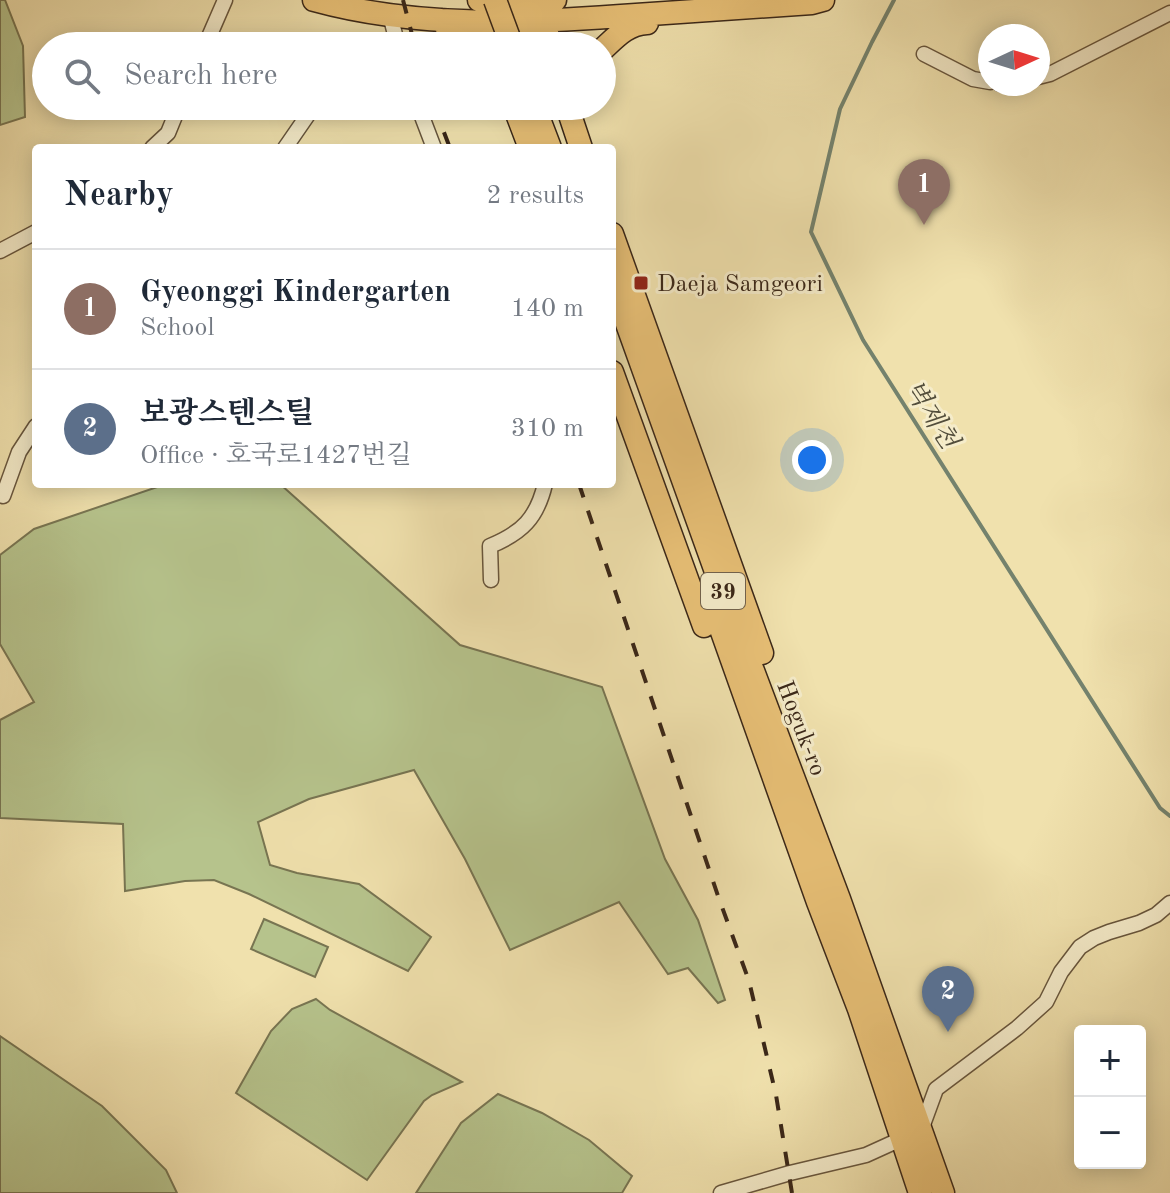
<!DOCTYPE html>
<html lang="en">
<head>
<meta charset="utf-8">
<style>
	:root { --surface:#fff; --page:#f2f2f3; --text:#1f2937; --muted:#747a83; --line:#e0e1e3; --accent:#7c3aed }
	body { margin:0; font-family:"Old Standard TT","Noto Serif KR",serif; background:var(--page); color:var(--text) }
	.controls { position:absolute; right:24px; bottom:24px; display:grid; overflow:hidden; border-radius:8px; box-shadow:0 4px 20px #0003 }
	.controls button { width:72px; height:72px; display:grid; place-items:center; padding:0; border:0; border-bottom:2px solid var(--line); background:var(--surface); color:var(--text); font:40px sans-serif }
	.compass { position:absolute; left:978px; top:24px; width:72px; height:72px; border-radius:50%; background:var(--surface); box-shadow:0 4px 20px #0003; rotate:86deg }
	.you { position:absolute; left:812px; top:460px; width:28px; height:28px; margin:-20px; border:6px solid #fff; border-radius:50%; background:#1a73e8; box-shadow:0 0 0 12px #1a73e833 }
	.badge { display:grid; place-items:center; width:52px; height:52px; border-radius:50%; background:var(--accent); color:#fff; font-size:26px; font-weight:700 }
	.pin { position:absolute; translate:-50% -66px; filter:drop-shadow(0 2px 4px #0008) }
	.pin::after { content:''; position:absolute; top:42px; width:28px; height:24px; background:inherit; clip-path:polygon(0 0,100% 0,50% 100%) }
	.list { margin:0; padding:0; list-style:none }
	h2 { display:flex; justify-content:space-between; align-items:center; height:104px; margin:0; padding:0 32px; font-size:34px }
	h2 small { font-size:26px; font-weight:400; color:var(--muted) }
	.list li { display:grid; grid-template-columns:52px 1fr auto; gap:24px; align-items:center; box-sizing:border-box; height:120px; padding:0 32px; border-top:2px solid var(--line) }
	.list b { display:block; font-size:30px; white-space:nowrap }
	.list p { margin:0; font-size:26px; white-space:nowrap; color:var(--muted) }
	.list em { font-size:26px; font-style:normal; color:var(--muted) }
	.icon { flex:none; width:44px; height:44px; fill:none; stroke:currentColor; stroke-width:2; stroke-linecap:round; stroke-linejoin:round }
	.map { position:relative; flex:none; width:1170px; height:1193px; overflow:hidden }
	.search { position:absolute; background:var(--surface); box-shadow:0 4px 20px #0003; left:32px; top:32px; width:584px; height:88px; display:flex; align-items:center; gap:20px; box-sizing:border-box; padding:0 28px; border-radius:44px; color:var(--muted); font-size:30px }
	.panel { position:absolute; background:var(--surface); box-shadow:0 4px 20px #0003; left:32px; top:144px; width:584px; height:344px; border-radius:8px }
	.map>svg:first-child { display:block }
	.green { fill:#b6c38c; stroke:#787552; stroke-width:2 }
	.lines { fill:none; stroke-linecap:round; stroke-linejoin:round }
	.stream { stroke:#74826d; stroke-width:4 }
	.street-casing { stroke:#68563d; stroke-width:17 }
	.primary-casing { stroke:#3a2718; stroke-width:25 }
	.street { stroke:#f5ecca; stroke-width:14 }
	.primary { stroke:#e8c076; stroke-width:22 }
	.rail { stroke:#3a2718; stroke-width:4; stroke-dasharray:14 14; stroke-linecap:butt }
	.primary-bridge-casing { stroke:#3a2718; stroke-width:25; stroke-linecap:butt }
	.primary-bridge { stroke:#e8c076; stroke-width:22 }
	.poi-dot { fill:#8f2418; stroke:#f5ecca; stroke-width:3 }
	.labels { text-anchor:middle; stroke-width:6; stroke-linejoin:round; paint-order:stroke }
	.shield { fill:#f5ecca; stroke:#72624d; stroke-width:2 }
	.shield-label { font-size:22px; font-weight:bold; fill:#3a2718 }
	.poi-label { font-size:24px; fill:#3a2718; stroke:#f5ecca; text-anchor:start }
	.street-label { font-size:24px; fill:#3a2718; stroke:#f5ecca }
	.water-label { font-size:26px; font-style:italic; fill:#524d3b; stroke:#f5ecca }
</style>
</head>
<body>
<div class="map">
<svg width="1170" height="1193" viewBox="0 0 1170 1193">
	<rect width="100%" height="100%" fill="#f0e1ad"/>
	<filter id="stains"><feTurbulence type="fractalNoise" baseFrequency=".0025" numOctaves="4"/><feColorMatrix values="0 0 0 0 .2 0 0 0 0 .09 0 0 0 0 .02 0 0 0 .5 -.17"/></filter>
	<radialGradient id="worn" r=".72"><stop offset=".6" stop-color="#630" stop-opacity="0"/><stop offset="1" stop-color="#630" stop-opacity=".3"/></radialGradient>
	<path class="green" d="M0,0H5L23,46L25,117L0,125Z
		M166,484H280L460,645L602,687L665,859L698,920L725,1000L718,1003L688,968L668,974L619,902L510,950L465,859L414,770L309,799L258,822L270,865L297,873L359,884L431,937L408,971L249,894L214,880L185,881L125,891L123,824L0,818V720L34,702L0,644V555L34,529Z
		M264,919L328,947L315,977L251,949Z
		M316,999L330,1010L462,1082L432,1095L424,1101L367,1180L236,1093L271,1031L292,1009Z
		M0,1036L102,1106L166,1170L177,1193H0Z
		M498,1094L542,1113L589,1140L632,1176L622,1193H416L461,1123Z"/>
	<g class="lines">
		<path class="stream" d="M894,0L872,42L840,109L811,232L863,340L1160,808L1170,816"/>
		<g class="street-casing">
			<path id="street" d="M390,15L398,46
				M205,46L225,0
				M924,54L973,79L990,82
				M1038,77L1050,74L1170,13
				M1000,84H1009
				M418,106L434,148
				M152,148L168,133L179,106
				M285,148L314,106
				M0,251L36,232
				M3,496L19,452L36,426
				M491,580L490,546C522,533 537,518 545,484
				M721,1193L790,1173L866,1155L921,1130L936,1089L1017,1028L1046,1002L1061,972L1080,947L1094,938L1109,932L1139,923L1156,915L1170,903"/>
		</g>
		<g class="primary-casing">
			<path id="primary" d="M314,0C419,29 529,23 636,15C695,11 754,7 812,3L823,0
				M479,0L492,2L555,0
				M542,10L550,46
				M493,11L499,46
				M441,20L451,32L466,46
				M602,50C616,37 627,24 647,23
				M514,106L530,148
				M534,106L550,148
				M567,106L581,148
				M612,234L762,653
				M612,282L724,594L839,899L943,1193
				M612,372L704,626
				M710,598L818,902L859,1009L920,1193"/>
		</g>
		<use href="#street" class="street"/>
		<use href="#primary" class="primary"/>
		<path class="rail" d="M403,0L415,46
			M434,106L450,148
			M579,484L718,896L749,981L776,1095L792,1193"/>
		<g class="primary-bridge-casing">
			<path id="primary-bridge" d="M495,0L512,46"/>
		</g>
		<use href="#primary-bridge" class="primary-bridge"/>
	</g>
	<rect class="poi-dot" x="633" y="275" width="16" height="16" rx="4"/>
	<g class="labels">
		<rect class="shield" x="701" y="573" width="44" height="36" rx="6"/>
		<g class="shield-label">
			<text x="723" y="599">39</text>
		</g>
		<g class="poi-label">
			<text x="657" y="291">Daeja Samgeori</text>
		</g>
		<g class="street-label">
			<text transform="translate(802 728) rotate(69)" y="8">Hoguk-ro</text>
		</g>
		<g class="water-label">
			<text transform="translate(932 414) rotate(57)" y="9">벽제천</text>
		</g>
	</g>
	<rect width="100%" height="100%" filter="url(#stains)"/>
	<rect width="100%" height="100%" fill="url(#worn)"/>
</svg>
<div class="controls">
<button>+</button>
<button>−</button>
</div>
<svg class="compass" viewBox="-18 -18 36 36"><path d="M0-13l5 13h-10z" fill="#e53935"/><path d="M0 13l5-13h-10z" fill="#747a83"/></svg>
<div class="you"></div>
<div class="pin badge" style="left:924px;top:225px;background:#8d6e63">1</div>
<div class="pin badge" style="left:948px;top:1032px;background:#5c6f8a">2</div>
<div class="search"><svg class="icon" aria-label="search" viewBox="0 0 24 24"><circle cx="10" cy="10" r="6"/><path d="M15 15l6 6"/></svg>Search here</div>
<section class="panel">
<h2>Nearby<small>2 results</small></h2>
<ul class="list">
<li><span class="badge" style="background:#8d6e63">1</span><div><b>Gyeonggi Kindergarten</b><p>School</p></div><em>140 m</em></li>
<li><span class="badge" style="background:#5c6f8a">2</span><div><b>보광스텐스틸</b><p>Office · 호국로1427번길</p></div><em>310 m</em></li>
</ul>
</section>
</div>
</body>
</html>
